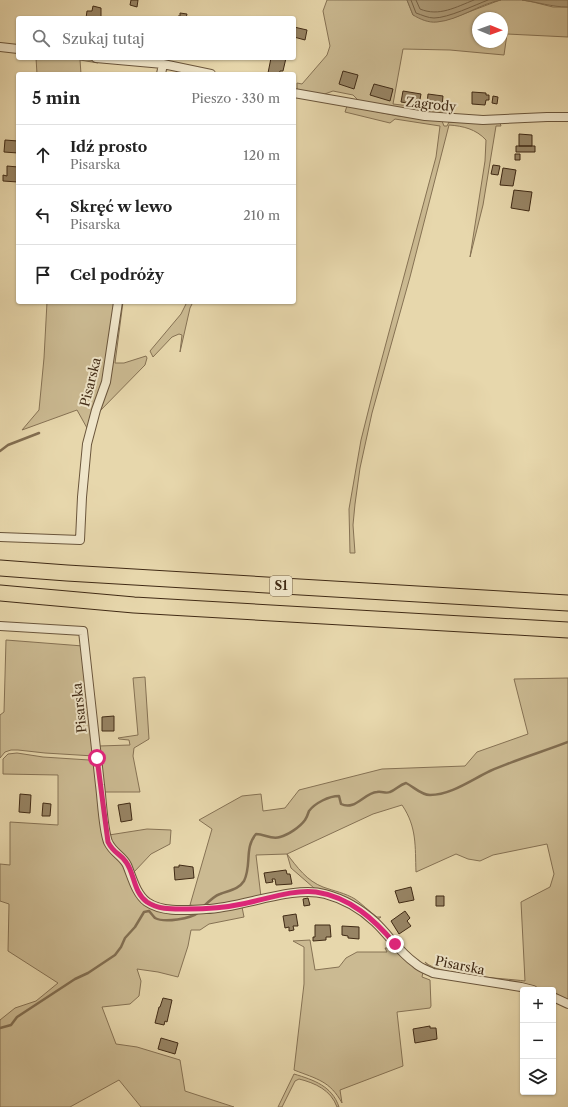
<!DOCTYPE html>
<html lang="pl">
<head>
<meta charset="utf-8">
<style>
	:root { --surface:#fff; --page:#f6f6f6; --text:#222; --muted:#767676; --line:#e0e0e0 }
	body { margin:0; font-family:"Libre Caslon Text",serif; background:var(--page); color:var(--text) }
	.controls { position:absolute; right:12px; bottom:12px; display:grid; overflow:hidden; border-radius:4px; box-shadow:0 1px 3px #0004 }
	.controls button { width:36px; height:36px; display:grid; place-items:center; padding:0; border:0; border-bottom:1px solid var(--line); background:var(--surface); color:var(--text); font:20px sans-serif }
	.compass { position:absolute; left:472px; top:12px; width:36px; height:36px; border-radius:50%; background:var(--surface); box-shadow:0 1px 3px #0004; rotate:91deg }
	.stop { position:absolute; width:12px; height:12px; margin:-9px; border:3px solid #db2777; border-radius:50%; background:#fff }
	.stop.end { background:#db2777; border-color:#fff; box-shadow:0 1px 4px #0008 }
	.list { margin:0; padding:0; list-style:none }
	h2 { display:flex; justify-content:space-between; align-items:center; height:52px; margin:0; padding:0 16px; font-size:17px }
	h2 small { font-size:13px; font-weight:400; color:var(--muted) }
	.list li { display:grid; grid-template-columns:26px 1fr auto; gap:12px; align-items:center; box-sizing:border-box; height:60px; padding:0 16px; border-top:1px solid var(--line) }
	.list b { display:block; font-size:15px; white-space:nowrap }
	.list p { margin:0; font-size:13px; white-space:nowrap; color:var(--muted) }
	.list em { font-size:13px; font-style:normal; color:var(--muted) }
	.icon { flex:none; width:22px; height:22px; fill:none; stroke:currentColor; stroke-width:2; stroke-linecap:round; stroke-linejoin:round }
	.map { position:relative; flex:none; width:568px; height:1107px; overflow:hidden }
	.search { position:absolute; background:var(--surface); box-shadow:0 1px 3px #0004; left:16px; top:16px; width:280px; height:44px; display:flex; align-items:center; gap:10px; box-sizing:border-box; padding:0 14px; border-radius:4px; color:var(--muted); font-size:15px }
	.panel { position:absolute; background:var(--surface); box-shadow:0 1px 3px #0004; left:16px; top:72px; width:280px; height:232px; border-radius:4px }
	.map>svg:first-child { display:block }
	.green { fill:#cbba92; stroke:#867254; fill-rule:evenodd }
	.water { fill:#ae9c79; stroke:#826e51 }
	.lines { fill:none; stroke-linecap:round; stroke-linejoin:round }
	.shore { stroke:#776347; stroke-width:1 }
	.stream { stroke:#826e51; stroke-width:2.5 }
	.building { fill:#978464; stroke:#402a15 }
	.minor-casing { stroke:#6a553b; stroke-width:10 }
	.motorway-casing { stroke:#402a15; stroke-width:17 }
	.minor { stroke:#efe5c9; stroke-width:8 }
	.motorway { stroke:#e7d7ac; stroke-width:15 }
	.route { stroke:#db2777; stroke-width:5 }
	.labels { text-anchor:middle; stroke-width:4; stroke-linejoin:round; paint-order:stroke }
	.shield { fill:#efe5c9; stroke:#74624b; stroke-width:1 }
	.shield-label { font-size:12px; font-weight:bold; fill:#402a15 }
	.street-label { font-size:13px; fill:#402a15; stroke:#efe5c9 }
</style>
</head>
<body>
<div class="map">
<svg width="568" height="1107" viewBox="0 0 568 1107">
	<rect width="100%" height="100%" fill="#e7d7ac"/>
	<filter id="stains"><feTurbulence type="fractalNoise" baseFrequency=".005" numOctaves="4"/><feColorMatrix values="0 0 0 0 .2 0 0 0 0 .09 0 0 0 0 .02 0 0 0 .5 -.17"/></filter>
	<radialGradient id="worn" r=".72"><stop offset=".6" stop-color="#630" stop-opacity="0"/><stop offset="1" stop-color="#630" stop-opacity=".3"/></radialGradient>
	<path class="green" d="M327,0H407L413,15L453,18L500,0H522L533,2L553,7H568V37L507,34L504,55L450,50L403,49L393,104L452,111L451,114L442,115L360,102L353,95L333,91L322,95L298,90L297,88V83L302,84L327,55L330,46L323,11ZM478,18H502V42H478Z
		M36,58H72L98,61V63L80,60L81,74H37Z
		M347,106L399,116L442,121L444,126H447L449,122L500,123L501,126H496L483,205L470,257L485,161L486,140C476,129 463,126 449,125L410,277L372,413L360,468L355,504L353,525L355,553H350L349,509L361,440L374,388L436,157L440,126L395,119L390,123L345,112Z
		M47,302H115L102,384L87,428L77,410L22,430L39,410L44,358Z
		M119,302H123L115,363H124L146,356L147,358L145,365L97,414Z
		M187,302H193L190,308L180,352L182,335L179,334L172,337L153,357L150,351L181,314Z
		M6,640L83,646L94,756L45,753L18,750H11L5,752L0,758V715L4,712Z
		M145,677L149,739L134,748L133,756L140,792H103L99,746L130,745L129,740L119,739L118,738L138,735L133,678Z
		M568,678V1001L553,995V990H541L523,984L474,978L430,968L425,962C439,976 503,978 525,981L521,902L550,887L554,874L547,844L493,855L480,861L468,859L456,854L416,872C415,846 417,827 402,805L373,814L287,854C297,867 307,881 323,887C334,891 345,893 355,899C362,904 369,911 377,917H381L378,919L314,888L291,868L287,854L256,855L261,897L201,907L190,905L212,829L199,820L242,796L261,794L263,811L285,808L299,790L382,769L465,766L477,752L528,734L514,679Z
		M17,753L43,757L89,760L94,763L103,829L151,907H242L244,917L209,924L200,930H191L188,946L178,977L158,972L137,969L141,981L139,996L130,1004L102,1007L116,1044L137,1047L180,1060L185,1091L234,1107H141L119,1080L70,1107H0V1020L15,1008L36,1001L58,983L8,951L9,904L0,901V864L10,865V822L58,825V775L3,774V759L8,754Z
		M147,829L171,830L170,844L151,854L134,872L116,851L109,835Z
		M310,940L315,970L339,967L346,958L357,952H387L385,948H395L423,972L422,977L430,980L431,1006L430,1008L397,1012L403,1066L340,1090L342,1103C330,1081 317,1079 294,1070L304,984V947L293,941Z
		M294,1074C314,1080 332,1086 339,1107H337C331,1090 315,1083 299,1079L295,1081L282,1107H278Z"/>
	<path class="water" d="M407,0H501C479,4 459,20 437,22C428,23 420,19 413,15Z
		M522,0H568V7C551,7 538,2 522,0Z"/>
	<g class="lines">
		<path class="shore" d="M411,0L416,13C422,15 428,18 434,18C448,18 475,5 488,0
			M416,0L420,9C439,17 456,7 474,0"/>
		<path class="stream" d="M0,451L8,445L39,433
			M203,907C208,902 214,896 220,894C230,890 238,890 244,881C252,865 244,848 256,834C265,834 271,840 280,837C288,835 300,827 305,820C307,817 308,814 309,811C315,803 329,796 339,796L341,804C355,811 364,793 377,792C382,791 386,794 390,792C396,790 399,785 406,783C414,787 421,795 430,795C451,795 471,780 490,771C515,760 542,752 568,742
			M0,1028L11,1025L17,1017L75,979L88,973L115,955L121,947L125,938L135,927L144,912L149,911C151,913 153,916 155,918C164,923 191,919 199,912"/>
	</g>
	<path class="building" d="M131,0H138L137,7L130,5Z
		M93,6L101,8V18H86L87,11H92Z
		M180,13L187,14L186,18H177L178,16H180Z
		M294,27L307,30L305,40L294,37Z
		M271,58H286L283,71H280L279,74L268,73Z
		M343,71L358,75L354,89L339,84Z
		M374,84L393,89L390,101L370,95Z
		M403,91L421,94L419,105L401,102Z
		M472,92L486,93V95H489V100H486L485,105L472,104Z
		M428,94L443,96L442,106L427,104Z
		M493,96L498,97L497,104L492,103Z
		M519,134L532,135V146H519Z
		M5,140L18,141V153L4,152Z
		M516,146H535V152H516Z
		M515,154H520V160H515Z
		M493,165L500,166L498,175L491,174Z
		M7,166L18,167V182L3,181V175L7,176Z
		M503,168L516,170L513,186L500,185Z
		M514,190L532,192L529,211L511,208Z
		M114,716V731H102V717Z
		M20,794L31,795L30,813L19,812Z
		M43,803L51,804L50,816H42Z
		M130,803L132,820L121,822L118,805Z
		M179,865L193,867L194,878L175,880L174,867H179Z
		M286,870L287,874H290L292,884L276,885L275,879H272L273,882L266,883L264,873Z
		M411,887L414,900L399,903L395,891Z
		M436,896H444V906H436Z
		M308,898L310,905L304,906L303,899Z
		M405,911L410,918L407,921L411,926L399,934L391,921Z
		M296,914L298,926H293L294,930L289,931V927L285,928L283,916Z
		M315,925H330L331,937H326V940L313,941V937H315Z
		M342,926L359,927V939L348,938V936L342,935Z
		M163,998L172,1000L167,1022L165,1021L164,1025L155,1023L159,1007H160Z
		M430,1026V1028H436L437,1039L415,1043L413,1029Z
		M161,1038L178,1043L175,1054L158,1049Z"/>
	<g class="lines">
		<g class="minor-casing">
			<path id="minor" d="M0,47L18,49
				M96,58L163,64L211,74
				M161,74L163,64
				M294,93L425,116L483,120L547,117H568
				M0,537L80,540L82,497L87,444L96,410L106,382L118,302
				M0,626L83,631C89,682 94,734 100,785C102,800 103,828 108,842C113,853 123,856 127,865C132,877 136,894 147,902C163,913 187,910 206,909C241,908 293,885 325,894C344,899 361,909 375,922C389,935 399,952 415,963C420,968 427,970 433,973L521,987L533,990
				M553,997L568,1004"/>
		</g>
		<g class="motorway-casing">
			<path id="motorway" d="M0,568L67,573L568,603
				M0,593L134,605L568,630"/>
		</g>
		<use href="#minor" class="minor"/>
		<use href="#motorway" class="motorway"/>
	</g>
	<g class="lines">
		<path class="route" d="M97,758L108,842C114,854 120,853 126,862C135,874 133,892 147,902C159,910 173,909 187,909C206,909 224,908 242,904C264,900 293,889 316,892C350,897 375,920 395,944"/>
	</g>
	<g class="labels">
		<rect class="shield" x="270" y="576" width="22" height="20" rx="3"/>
		<g class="shield-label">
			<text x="281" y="590">S1</text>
		</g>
		<g class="street-label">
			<text transform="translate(431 104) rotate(6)" y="5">Zagrody</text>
			<text transform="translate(90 382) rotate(-76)" y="5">Pisarska</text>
			<text transform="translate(79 708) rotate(-96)" y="5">Pisarska</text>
			<text transform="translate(460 965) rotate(11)" y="5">Pisarska</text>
		</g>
	</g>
	<rect width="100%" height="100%" filter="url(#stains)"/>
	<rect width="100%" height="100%" fill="url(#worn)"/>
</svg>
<div class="controls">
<button>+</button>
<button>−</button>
<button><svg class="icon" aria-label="layers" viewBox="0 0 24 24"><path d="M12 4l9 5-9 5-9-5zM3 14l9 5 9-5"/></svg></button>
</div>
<svg class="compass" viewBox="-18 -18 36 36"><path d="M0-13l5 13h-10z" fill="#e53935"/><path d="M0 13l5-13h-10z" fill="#767676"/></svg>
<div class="stop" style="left:97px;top:758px"></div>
<div class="stop end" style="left:395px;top:944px"></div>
<div class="search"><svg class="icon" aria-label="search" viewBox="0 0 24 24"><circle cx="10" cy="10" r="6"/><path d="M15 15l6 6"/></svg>Szukaj tutaj</div>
<section class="panel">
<h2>5 min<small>Pieszo · 330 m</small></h2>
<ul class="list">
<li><svg class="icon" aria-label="ahead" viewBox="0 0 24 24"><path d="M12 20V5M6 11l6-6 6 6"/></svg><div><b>Idź prosto</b><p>Pisarska</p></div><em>120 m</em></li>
<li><svg class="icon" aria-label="left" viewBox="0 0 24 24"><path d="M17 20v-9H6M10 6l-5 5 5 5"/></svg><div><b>Skręć w lewo</b><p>Pisarska</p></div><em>210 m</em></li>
<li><svg class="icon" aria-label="arrive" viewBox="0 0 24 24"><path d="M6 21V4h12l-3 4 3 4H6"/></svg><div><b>Cel podróży</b></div></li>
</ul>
</section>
</div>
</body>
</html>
